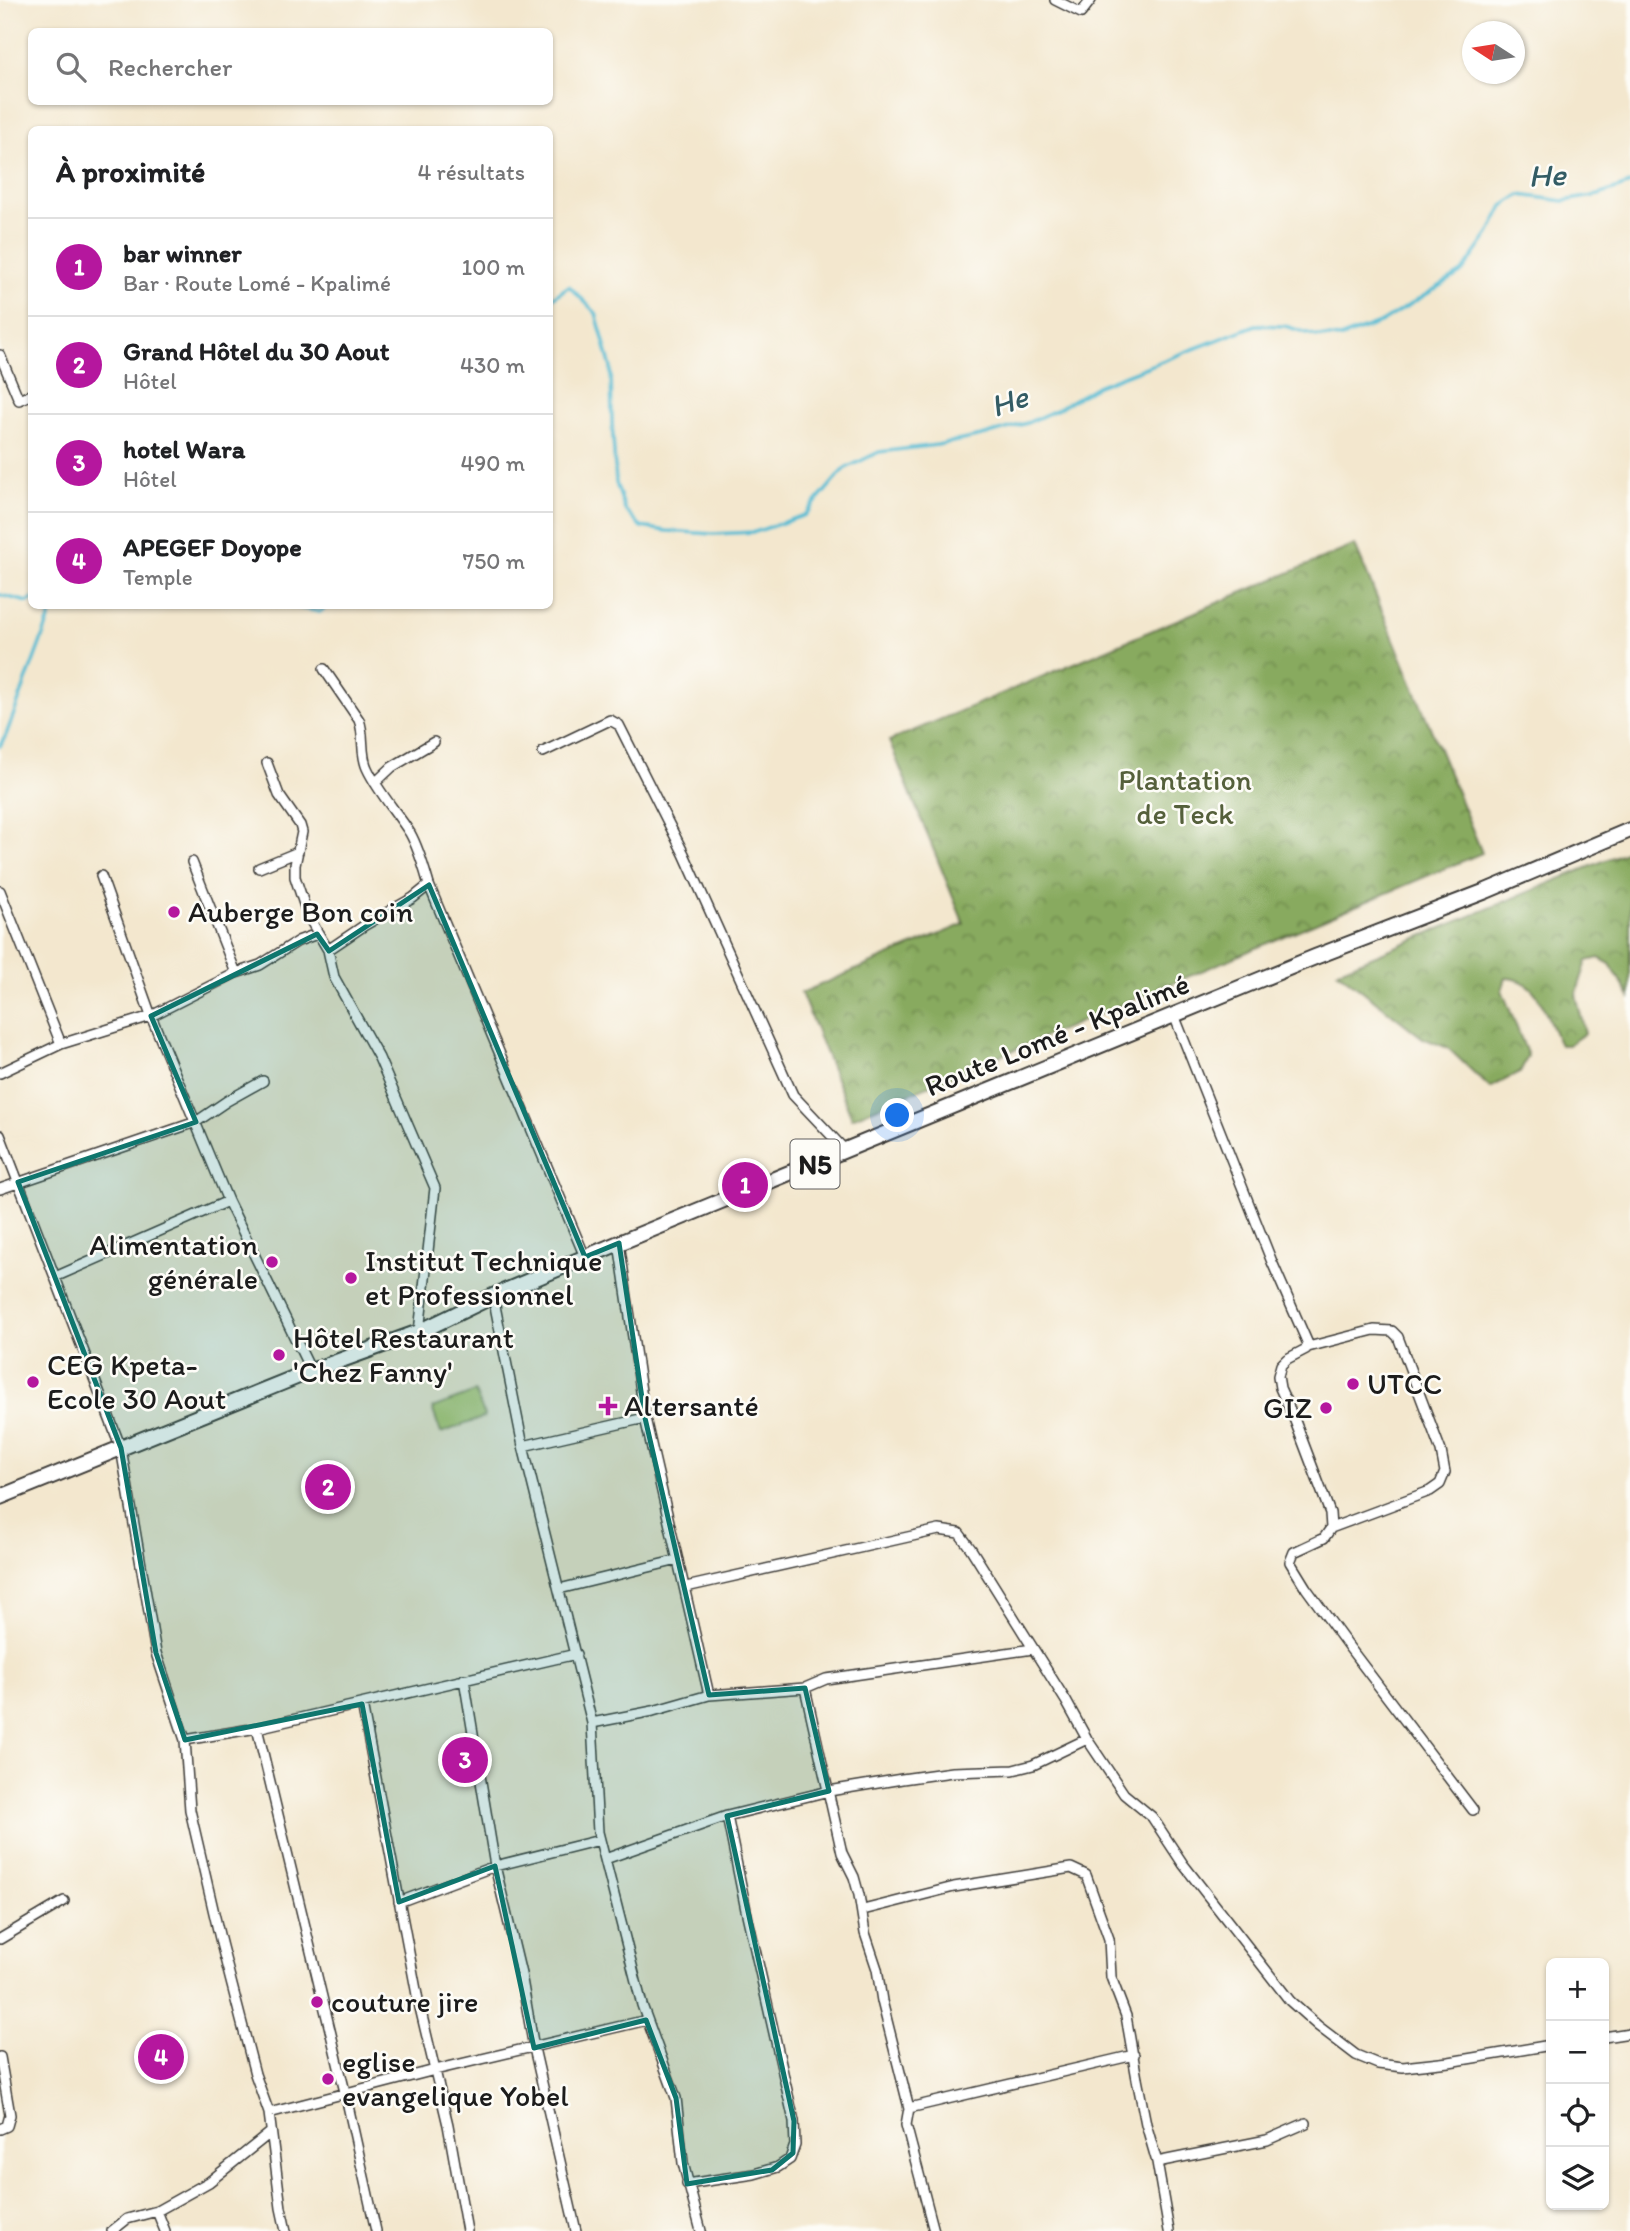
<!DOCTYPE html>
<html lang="fr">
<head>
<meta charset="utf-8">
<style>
	:root { --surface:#fff; --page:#f2f2f2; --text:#202124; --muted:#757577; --line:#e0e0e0; --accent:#b5179e }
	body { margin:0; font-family:Itim,sans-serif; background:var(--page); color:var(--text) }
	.controls { position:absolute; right:21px; bottom:21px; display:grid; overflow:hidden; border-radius:10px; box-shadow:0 2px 5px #0004 }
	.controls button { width:63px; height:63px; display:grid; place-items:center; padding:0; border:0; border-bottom:2px solid var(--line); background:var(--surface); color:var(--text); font:35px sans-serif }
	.compass { position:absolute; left:1462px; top:21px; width:63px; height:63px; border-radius:50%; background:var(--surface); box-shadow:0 2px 5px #0004; rotate:282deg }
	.you { position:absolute; left:898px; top:1116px; width:24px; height:24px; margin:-18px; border:5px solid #fff; border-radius:50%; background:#1a73e8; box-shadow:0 0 0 10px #1a73e833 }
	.badge { display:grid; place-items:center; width:46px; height:46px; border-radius:50%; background:var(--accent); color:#fff; font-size:23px; font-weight:700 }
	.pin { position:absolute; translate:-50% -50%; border:4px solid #fff; box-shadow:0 2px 7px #0006 }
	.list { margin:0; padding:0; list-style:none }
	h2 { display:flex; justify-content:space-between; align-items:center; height:91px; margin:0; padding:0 28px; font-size:30px }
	h2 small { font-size:23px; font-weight:400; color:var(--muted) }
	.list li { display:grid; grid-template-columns:46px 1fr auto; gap:21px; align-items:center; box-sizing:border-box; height:98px; padding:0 28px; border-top:2px solid var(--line) }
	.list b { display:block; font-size:26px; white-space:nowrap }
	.list p { margin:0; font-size:23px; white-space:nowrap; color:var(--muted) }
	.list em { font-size:23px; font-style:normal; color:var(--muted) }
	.icon { flex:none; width:38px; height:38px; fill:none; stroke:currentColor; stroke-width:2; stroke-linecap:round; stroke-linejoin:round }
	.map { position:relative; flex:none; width:1630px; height:2231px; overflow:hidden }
	.search { position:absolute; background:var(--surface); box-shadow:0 2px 5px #0004; left:28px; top:28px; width:525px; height:77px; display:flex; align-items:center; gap:18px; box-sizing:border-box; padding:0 24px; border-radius:10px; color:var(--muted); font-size:26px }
	.panel { position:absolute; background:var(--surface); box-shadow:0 2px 5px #0004; left:28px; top:126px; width:525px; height:483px; border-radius:10px }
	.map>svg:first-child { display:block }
	.forest { fill:url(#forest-crowns); stroke:#52633d; stroke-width:2 }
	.pitch { fill:#abc56a; stroke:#647043; stroke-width:2 }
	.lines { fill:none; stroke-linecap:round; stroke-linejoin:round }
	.stream { stroke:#56bcd3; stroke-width:3.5 }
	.minor-casing { stroke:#3c3a37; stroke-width:12 }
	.primary-casing { stroke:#3c3a37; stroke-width:18 }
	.minor { stroke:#fff; stroke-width:9 }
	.primary { stroke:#fff; stroke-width:14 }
	.marked { fill:#0f766e; fill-opacity:0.2; stroke:#0f766e; stroke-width:5; stroke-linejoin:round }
	.poi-dot { fill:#b5179e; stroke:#fdfcf7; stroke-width:2.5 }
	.labels { text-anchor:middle; stroke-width:5; stroke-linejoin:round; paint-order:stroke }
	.shield { fill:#fdfcf7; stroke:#605f5e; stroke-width:2 }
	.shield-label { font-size:28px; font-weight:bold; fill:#1c1c1c }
	.park-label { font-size:30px; fill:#55603b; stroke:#fdfcf7 }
	.poi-label { font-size:30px; fill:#1c1c1c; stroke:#fdfcf7; text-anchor:start }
	.street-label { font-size:30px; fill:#1c1c1c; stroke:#fdfcf7 }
	.water-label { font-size:32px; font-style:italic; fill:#335c65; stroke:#fdfcf7 }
</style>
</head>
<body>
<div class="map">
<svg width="1630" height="2231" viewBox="0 0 1630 2231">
	<defs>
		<pattern id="forest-crowns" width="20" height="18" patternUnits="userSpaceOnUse" patternTransform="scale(1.75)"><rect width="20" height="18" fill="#88aa5e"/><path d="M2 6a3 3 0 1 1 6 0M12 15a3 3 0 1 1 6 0" fill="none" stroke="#6e8a4d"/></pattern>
	</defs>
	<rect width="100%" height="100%" fill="#fdfcf7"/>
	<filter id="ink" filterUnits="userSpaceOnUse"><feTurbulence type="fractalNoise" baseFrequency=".0143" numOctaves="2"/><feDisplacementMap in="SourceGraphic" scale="14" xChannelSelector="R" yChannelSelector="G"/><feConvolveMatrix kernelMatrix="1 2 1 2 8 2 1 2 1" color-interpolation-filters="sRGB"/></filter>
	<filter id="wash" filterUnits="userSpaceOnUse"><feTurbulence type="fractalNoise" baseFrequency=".00686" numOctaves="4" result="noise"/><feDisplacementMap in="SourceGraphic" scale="28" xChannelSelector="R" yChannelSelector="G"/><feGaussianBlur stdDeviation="1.57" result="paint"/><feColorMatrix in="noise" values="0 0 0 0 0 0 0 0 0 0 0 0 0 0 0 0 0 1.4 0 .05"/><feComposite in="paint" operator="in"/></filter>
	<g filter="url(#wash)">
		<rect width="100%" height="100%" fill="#f3e7ce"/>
		<path class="forest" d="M1355,545L1482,853L852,1118L801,993L964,924L889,741Z
			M1630,850V997L1610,964L1599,958L1587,961L1576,995L1585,1033L1568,1045H1560C1546,1020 1542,979 1506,978L1502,990L1528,1056L1520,1072L1490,1088L1448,1048L1423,1038L1337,971Z"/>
		<path class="pitch" d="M475,1392L485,1417L441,1433L432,1408Z"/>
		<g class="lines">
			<path class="stream" d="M550,300L569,286L596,313L611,368L612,422L616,483L625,510L641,527L667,531L713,534L755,532L805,515L844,469L879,452L937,445L982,436L1027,423L1056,410L1097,386L1256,325L1285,326L1317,336L1340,338L1382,322L1462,272L1489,234L1503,206L1520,195L1564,201L1599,195L1630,184
				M0,595L28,602L32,599
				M291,606L320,612L327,606
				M0,746L6,735L54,606"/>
		</g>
	</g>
	<g filter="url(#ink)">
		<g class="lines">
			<g class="minor-casing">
				<path id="minor" d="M1055,0L1081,13L1091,0
					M0,355L19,400L32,394
					M324,669L359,720C365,735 360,753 367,768C378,792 396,811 410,833C419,849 424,868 429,885L413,898L365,925L328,950
					M543,752L610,720L619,725L684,854L793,1095L846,1151
					M267,763L279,795L300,825L302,832L295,865V877L308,916L328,950L334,977L379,1058L435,1188L419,1332
					M375,783L392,767L434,742
					M192,862L236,973
					M259,868L298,852
					M101,876L151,1016L236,973L260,965L298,941L317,934
					M429,885L585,1257
					M0,891L61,1044
					M1174,1015L1272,1262L1308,1344L1306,1349L1287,1359L1281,1365L1278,1376L1280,1388L1295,1421L1330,1513L1331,1528L1324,1538L1294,1552L1290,1562L1306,1588L1349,1647L1473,1810
					M0,1073L61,1044L151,1016L228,1201L311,1371
					M0,1135L121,1448L156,1653L185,1740L190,1810L221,1943L255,2074L269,2113L281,2208L286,2231
					M0,1189L196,1122L227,1101L263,1081
					M619,1243L645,1418L709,1695
					M55,1277L228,1201
					M493,1296L523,1446L592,1723L598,1832L642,2005L676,2098L683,2163L701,2231
					M1308,1347L1374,1330L1392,1331L1398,1337L1441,1451L1445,1472L1440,1484L1430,1491L1331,1528
					M523,1446L645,1418
					M686,1587L939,1530L959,1533L971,1549L1066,1701L1087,1739L1124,1794L1152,1817L1183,1864L1269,1974L1290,2001L1318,2026L1356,2055L1378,2064L1403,2067L1449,2062L1551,2045
					M559,1589L678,1560
					M464,1679L495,1866L521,1974L534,2048L576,2231
					M805,1688L842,1853L854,1877L859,1895L865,1933L877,1969L882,2001L909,2108L906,2125L934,2231
					M362,1704L417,1995L448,2125L467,2231
					M592,1723L653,1711L709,1695L805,1688L826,1679L1033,1649
					M257,1728L345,2092L376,2231
					M185,1740L257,1728L576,1654
					M727,1816L829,1791L902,1779L952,1772L1013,1770L1033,1765L1087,1739
					M605,1859L727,1816L746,1910L794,2121L795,2145L790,2159L778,2167L754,2174L687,2184
					M399,1902L495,1866L600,1840
					M863,1910L954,1887L1071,1868L1086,1875L1109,1939L1111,1977L1126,2016L1137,2079L1146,2124L1157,2162L1169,2231
					M0,1939L64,1901
					M1604,2037L1630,2033
					M0,2057L10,2115L7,2126L0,2129
					M909,2108L1134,2055
					M269,2113L435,2070L647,2020
					M1157,2162L1267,2140L1306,2123
					M157,2211L165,2231
					M112,2231L127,2219L157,2211L209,2182L270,2133"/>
			</g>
			<g class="primary-casing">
				<path id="primary" d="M0,1497L311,1371L419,1332L493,1296L619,1243L1315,957L1486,891L1630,830"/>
			</g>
			<use href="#minor" class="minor"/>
			<use href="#primary" class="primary"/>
		</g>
	</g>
	<path class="marked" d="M429,885L585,1257L619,1243L645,1418L709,1695L805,1688L829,1791L727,1816L794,2121L793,2153L772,2170L687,2184L676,2098L646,2020L534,2048L495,1866L399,1902L362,1704L185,1740L156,1653L121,1448L18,1182L196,1122L151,1016L317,934L329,951Z"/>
	<g class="poi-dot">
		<circle cx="174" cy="912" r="7"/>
		<circle cx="272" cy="1262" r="7"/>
		<circle cx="351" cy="1278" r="7"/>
		<circle cx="279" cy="1355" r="7"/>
		<circle cx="33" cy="1382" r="7"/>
		<circle cx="1353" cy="1384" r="7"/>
		<path d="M604.5 1395.5h7v7h7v7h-7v7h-7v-7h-7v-7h7z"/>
		<circle cx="1326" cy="1408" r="7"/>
		<circle cx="317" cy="2002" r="7"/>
		<circle cx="328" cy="2079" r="7"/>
	</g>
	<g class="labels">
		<rect class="shield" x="790.5" y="1139.5" width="49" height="49" rx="5"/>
		<g class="shield-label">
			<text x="815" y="1174">N5</text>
		</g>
		<g class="park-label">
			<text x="1185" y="790">Plantation<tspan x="1185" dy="34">de Teck</tspan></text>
		</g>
		<g class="poi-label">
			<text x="188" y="922">Auberge Bon coin</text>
			<text x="258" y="1255" text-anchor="end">Alimentation<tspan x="258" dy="34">générale</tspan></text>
			<text x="365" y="1271">Institut Technique<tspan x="365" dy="34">et Professionnel</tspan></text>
			<text x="293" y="1348">Hôtel Restaurant<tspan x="293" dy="34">'Chez Fanny'</tspan></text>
			<text x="47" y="1375">CEG Kpeta-<tspan x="47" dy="34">Ecole 30 Aout</tspan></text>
			<text x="1367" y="1394">UTCC</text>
			<text x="624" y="1416">Altersanté</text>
			<text x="1312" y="1418" text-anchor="end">GIZ</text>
			<text x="331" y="2012">couture jire</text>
			<text x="342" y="2072">eglise<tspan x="342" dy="34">evangelique Yobel</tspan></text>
		</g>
		<g class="street-label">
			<text transform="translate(1057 1035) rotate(-22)" y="10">Route Lomé - Kpalimé</text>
		</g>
		<g class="water-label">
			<text transform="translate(1547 175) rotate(-2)" y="11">He</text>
			<text transform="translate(1009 401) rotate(-19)" y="11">He</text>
		</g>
	</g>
</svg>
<div class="controls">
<button>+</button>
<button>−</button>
<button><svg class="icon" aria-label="locate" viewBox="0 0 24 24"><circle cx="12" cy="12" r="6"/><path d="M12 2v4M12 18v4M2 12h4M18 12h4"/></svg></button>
<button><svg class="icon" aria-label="layers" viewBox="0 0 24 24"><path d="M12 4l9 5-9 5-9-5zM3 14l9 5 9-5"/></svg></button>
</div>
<svg class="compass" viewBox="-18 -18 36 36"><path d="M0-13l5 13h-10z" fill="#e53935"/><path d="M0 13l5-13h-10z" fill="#757577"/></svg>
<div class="you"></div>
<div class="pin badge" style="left:745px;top:1185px">1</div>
<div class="pin badge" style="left:328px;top:1487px">2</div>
<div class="pin badge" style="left:465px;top:1760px">3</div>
<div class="pin badge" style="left:161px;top:2057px">4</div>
<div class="search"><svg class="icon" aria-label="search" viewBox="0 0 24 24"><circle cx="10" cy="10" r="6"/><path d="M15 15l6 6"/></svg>Rechercher</div>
<section class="panel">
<h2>À proximité<small>4 résultats</small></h2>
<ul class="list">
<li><span class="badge">1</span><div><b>bar winner</b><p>Bar · Route Lomé - Kpalimé</p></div><em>100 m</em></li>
<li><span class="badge">2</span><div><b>Grand Hôtel du 30 Aout</b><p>Hôtel</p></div><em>430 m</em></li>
<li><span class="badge">3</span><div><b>hotel Wara</b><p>Hôtel</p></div><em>490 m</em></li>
<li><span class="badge">4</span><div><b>APEGEF Doyope</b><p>Temple</p></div><em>750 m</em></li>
</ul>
</section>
</div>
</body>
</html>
